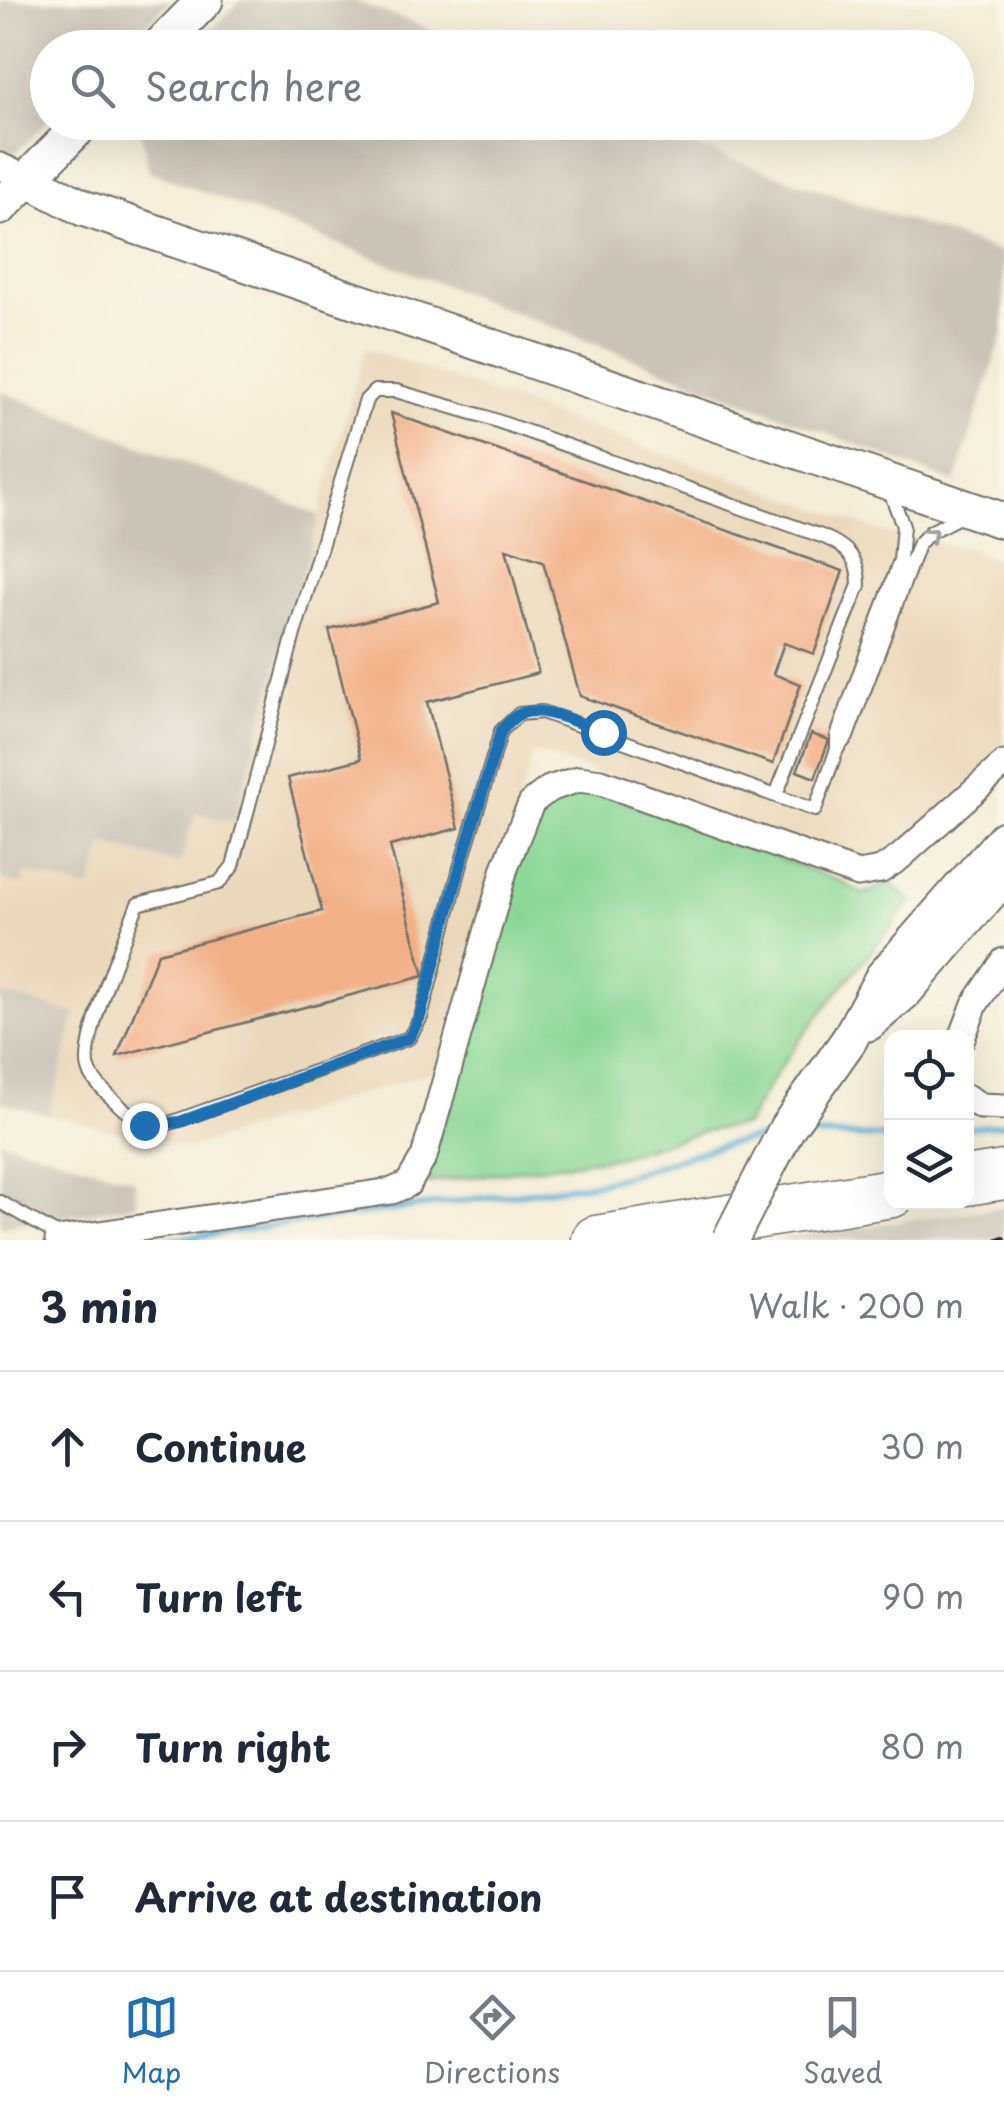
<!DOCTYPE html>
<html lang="en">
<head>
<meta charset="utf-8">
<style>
	:root { --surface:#fff; --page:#f2f2f3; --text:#1f2937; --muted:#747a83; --line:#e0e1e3; --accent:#1f6fb2 }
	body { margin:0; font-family:"Playpen Sans",sans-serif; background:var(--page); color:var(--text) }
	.controls { position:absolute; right:30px; bottom:30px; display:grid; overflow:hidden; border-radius:20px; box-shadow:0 10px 40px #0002 }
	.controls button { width:90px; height:90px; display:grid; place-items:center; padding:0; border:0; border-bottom:2px solid var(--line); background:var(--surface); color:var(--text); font:50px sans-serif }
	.stop { position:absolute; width:30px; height:30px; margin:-22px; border:8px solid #1f6fb2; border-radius:50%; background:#fff }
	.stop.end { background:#1f6fb2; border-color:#fff; box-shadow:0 2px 10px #0008 }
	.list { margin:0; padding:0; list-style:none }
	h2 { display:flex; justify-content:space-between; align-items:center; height:130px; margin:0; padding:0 40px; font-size:42px }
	h2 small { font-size:32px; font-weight:400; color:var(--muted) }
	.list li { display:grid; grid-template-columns:65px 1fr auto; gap:30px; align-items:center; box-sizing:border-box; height:150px; padding:0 40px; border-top:2px solid var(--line) }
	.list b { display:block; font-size:38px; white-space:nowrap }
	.list em { font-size:32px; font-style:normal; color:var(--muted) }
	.icon { flex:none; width:55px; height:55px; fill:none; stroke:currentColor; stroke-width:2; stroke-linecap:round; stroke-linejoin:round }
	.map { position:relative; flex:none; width:1004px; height:1240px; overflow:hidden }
	.search { position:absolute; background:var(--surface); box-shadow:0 10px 40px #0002; left:30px; right:30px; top:30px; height:110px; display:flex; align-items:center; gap:25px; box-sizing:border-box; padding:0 35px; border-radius:55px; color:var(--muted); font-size:38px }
	.sheet { height:730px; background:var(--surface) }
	nav { display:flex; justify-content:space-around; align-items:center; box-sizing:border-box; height:140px; border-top:2px solid var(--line); background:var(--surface); font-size:28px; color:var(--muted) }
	nav a { display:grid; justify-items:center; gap:5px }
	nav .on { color:var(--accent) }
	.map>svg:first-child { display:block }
	.built { fill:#ead8ba }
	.industrial { fill:#cac3b8 }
	.green { fill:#8ad795; stroke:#5a8160; stroke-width:2.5 }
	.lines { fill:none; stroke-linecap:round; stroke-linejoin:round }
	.stream { stroke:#55aad1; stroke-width:6 }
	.building { fill:#f2b086 }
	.lane-casing { stroke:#716f67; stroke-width:16 }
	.street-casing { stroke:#716f67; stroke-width:29 }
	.secondary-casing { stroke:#716f67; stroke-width:39 }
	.highway-casing { stroke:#716f67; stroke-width:51 }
	.lane { stroke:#fff; stroke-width:12 }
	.street { stroke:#fff; stroke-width:25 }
	.secondary { stroke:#fff; stroke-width:35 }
	.highway { stroke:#fff; stroke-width:48 }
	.rail { stroke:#2b2b2b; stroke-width:6 }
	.secondary-bridge-casing { stroke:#716f67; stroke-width:39; stroke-linecap:butt }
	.secondary-bridge { stroke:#fff; stroke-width:35 }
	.oneway { stroke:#a0a0a0 }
	.route { stroke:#1f6fb2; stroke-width:12 }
</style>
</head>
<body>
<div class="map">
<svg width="1004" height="1240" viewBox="0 0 1004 1240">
	<rect width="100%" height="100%" fill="#fbf7ec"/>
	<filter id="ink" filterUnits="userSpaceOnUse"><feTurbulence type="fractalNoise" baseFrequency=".01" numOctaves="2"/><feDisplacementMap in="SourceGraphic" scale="20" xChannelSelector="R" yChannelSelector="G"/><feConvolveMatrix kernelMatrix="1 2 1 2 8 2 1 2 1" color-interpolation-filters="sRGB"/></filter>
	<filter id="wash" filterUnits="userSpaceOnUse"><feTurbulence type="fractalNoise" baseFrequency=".0048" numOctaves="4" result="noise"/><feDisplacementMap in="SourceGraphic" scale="40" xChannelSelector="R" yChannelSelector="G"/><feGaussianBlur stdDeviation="2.25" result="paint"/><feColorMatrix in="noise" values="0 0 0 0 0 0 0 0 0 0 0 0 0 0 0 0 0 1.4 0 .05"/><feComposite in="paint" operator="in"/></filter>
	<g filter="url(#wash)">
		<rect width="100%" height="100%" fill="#f3ecd6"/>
		<path class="built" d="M365,348L889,534L963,548L1004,562V751L897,849L856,861L534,752L440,1069L188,1149L49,1115L76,1015L0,994V879L21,885L26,872L103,844L179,864L195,812L234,822Z"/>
		<path class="industrial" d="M0,0H171L123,47L48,48L47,122L0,168Z
			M241,0H352L476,47H195Z
			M139,123H628L1004,254V331L955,483L149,171Z
			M0,391L319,515L234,822L196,813L179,864L104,844L90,889L26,872L21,885L0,879Z
			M0,994L76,1014L49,1115L0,1102Z
			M0,1140L135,1180L136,1205L0,1227Z
			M1004,1207V1240H773L809,1234Z"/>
		<path class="green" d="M581,785L840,881L863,894L891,883L911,901C855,975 789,1041 746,1125L704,1131L617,1157L427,1183V1174L533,812Z"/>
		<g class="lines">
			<path class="stream" d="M966,1128L1004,1124
				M797,1135L892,1137
				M167,1240L598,1183C656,1170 710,1142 770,1137"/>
		</g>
		<g id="blocks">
			<path class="building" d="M391,413L843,571L814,654L784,643L773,674L801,684L773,764L580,696L543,561L506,549L538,673L427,702L459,828L390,846L424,976L117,1056L158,953L322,911L288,778L361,759L329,630L439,602Z
				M811,734L829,740L815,778L797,771Z"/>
		</g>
	</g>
	<g filter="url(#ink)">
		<use href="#blocks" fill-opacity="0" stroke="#716f67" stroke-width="2.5"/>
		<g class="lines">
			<g class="lane-casing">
				<path id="lane" d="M837,749L847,737L918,545L930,532L961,516
					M776,795L859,585C859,558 847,547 824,537L483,416L396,391H375L366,400L294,634L233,866L219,883L138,904C126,933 80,1043 89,1069C93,1083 109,1095 119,1105C135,1120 144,1126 167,1124L409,1038L421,1017L461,864L501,731L519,714L542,712L815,810L837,749V736L900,560L903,526L889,489
					M0,1202L63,1238"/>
			</g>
			<g class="street-casing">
				<path id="street" d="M0,166L28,179
					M962,1038L975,1004L1004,961
					M966,1097L981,1106L1004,1107
					M58,1240L392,1191L408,1184L424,1157L505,868L525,817L532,802L549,789L579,779L601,782L858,874L881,870L899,858L1004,764"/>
			</g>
			<g class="secondary-casing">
				<path id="secondary" d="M158,48L205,0
					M28,179L83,208L1004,521
					M0,207L84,122
					M868,1023L904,992L1004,876
					M849,1040L883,977L1004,839"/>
			</g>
			<g class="highway-casing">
				<path id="highway" d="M966,1181L1004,1175
					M596,1240L892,1193"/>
			</g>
			<use href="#lane" class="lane"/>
			<use href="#street" class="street"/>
			<use href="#secondary" class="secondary"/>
			<use href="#highway" class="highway"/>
			<path class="rail" d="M998,1240L1004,1239"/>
			<g class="secondary-bridge-casing">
				<path id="secondary-bridge" d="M730,1240L787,1128L849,1040"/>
			</g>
			<use href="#secondary-bridge" class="secondary-bridge"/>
		</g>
		<defs><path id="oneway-chevron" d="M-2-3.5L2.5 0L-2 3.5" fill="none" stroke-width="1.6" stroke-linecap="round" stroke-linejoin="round" transform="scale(2.5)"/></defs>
		<use class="oneway" href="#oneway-chevron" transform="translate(931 534) rotate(-40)"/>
	</g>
	<g class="lines" filter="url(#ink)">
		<path class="route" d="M144,1125L180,1122L409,1038L420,1017L461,864L501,731C507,725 512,717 520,714C543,704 581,725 603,732"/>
	</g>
</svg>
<div class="controls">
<button><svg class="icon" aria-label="locate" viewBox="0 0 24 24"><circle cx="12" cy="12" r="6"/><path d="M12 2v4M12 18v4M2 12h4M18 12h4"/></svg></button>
<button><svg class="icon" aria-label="layers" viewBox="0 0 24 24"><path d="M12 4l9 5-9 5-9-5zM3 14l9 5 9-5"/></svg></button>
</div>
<div class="stop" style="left:603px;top:732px"></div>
<div class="stop end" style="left:144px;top:1125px"></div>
<div class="search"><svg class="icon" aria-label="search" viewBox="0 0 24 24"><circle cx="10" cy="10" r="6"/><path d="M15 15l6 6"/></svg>Search here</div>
</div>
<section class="sheet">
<h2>3 min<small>Walk · 200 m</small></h2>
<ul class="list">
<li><svg class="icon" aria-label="ahead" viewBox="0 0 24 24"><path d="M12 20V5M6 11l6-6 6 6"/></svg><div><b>Continue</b></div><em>30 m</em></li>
<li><svg class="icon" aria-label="left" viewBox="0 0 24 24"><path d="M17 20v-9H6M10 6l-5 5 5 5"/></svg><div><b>Turn left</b></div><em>90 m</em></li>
<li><svg class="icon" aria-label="right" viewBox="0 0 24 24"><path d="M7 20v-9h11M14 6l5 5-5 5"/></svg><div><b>Turn right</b></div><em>80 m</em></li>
<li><svg class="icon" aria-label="arrive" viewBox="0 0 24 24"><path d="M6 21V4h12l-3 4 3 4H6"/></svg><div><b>Arrive at destination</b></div></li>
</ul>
</section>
<nav>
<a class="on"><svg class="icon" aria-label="map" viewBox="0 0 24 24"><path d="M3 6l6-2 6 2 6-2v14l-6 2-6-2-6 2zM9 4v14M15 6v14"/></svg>Map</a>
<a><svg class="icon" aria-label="directions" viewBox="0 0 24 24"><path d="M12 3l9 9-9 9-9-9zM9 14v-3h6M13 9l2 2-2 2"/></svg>Directions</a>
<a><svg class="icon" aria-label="saved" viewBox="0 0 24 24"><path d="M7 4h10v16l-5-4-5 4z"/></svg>Saved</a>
</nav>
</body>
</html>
